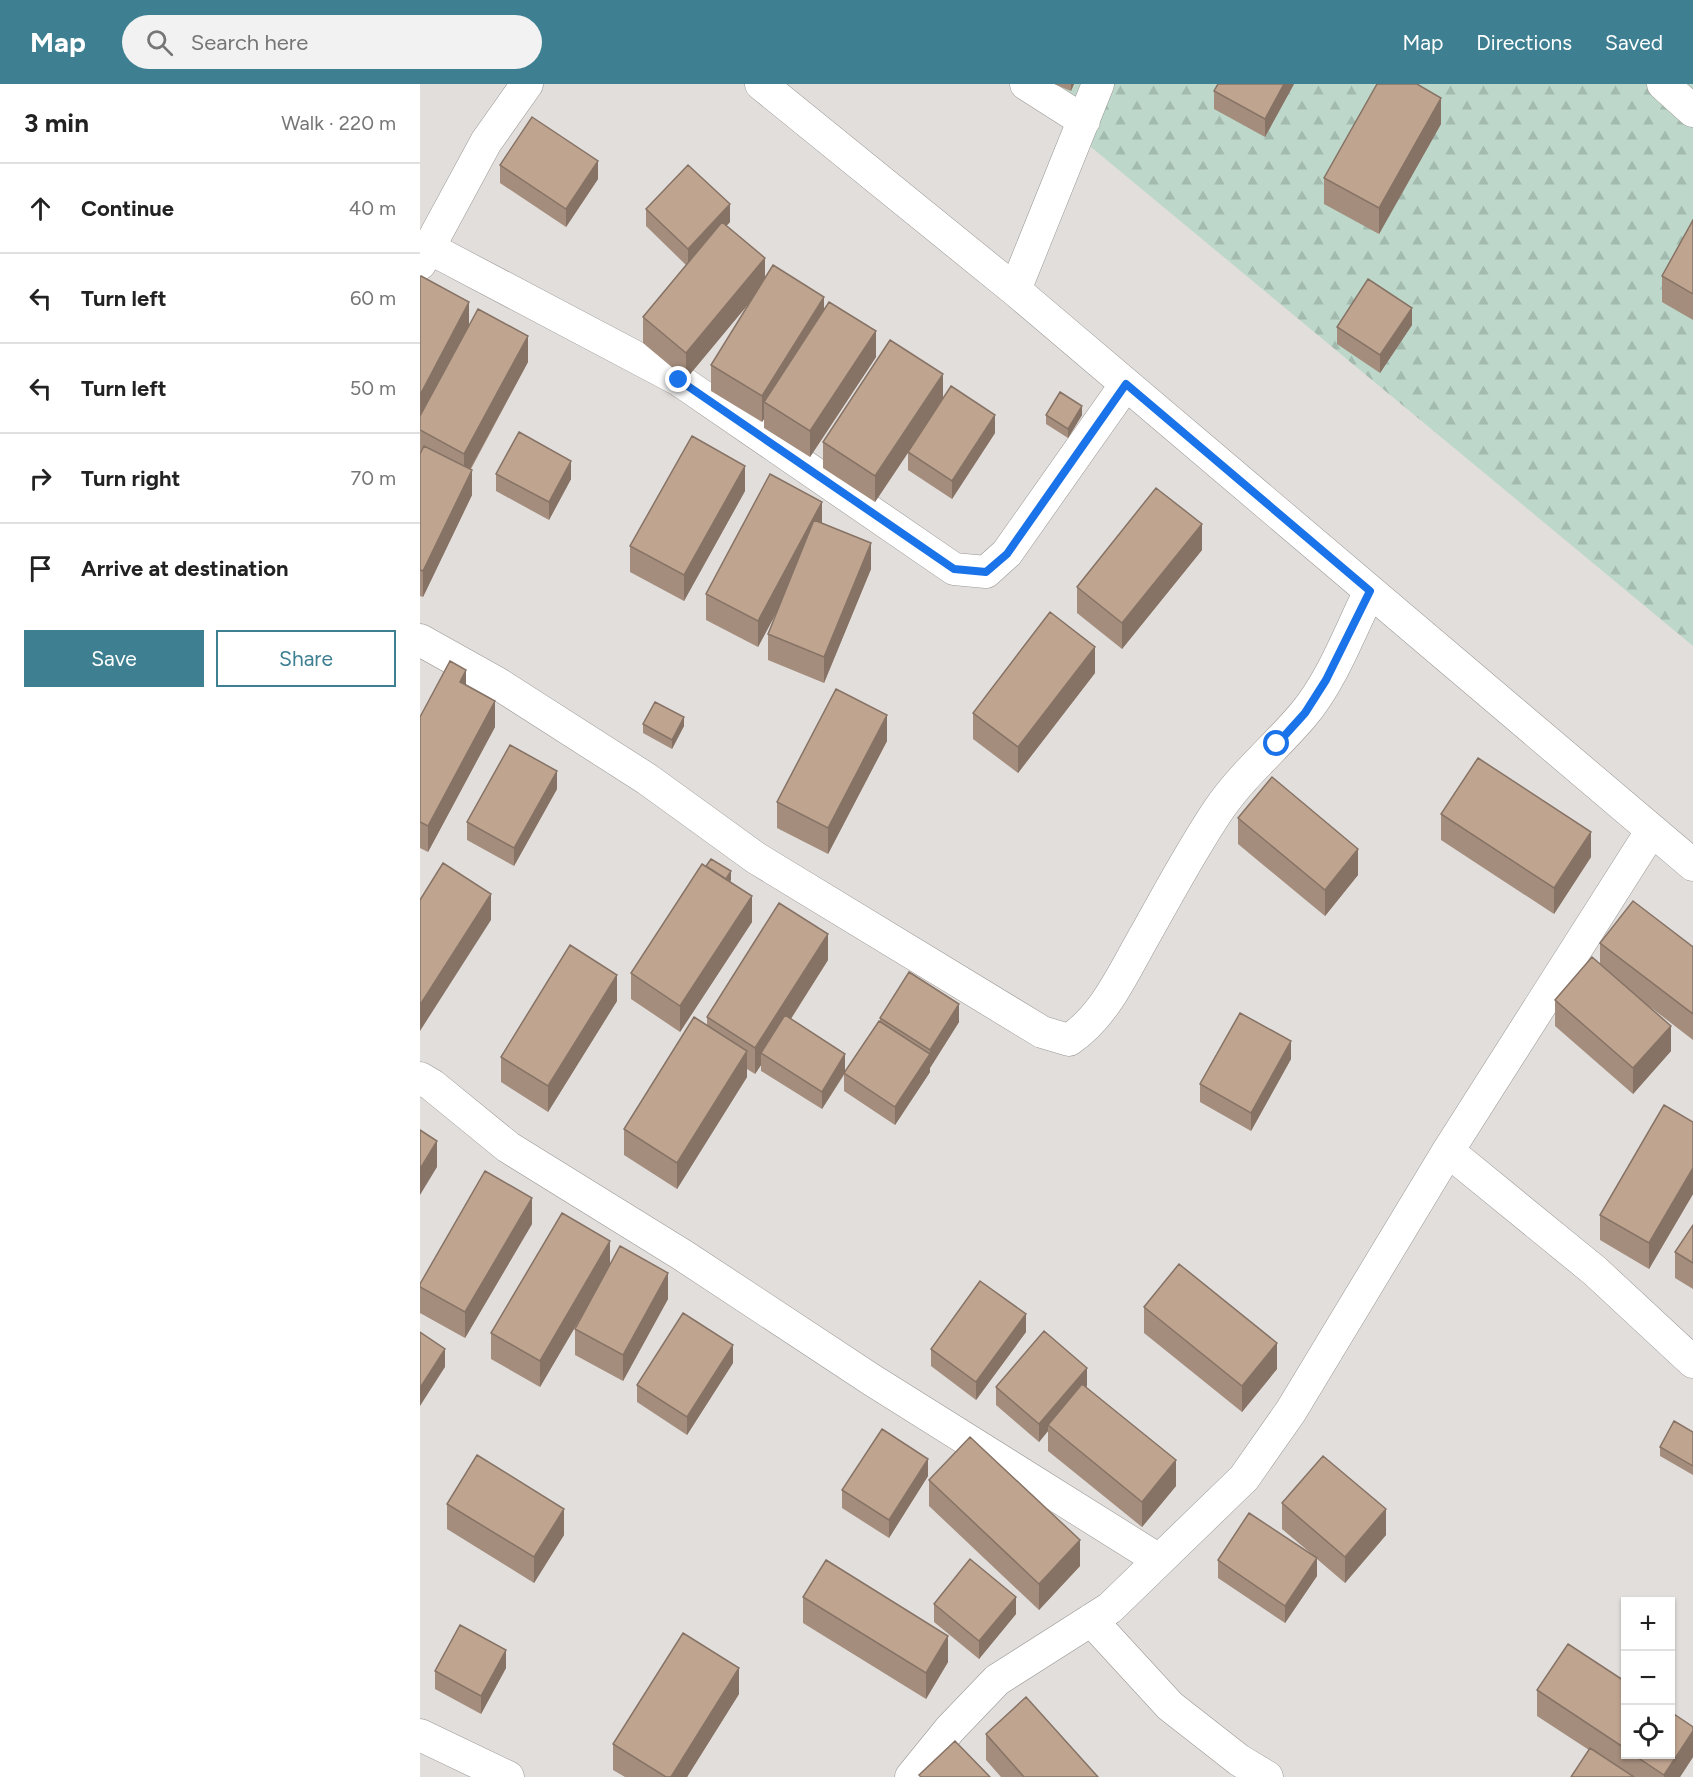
<!DOCTYPE html>
<html lang="en">
<head>
<meta charset="utf-8">
<style>
	:root { --surface:#fff; --page:#f2f2f2; --text:#222; --muted:#767676; --line:#e0e0e0; --accent:#3e8092 }
	body { margin:0; font-family:Figtree,sans-serif; background:var(--page); color:var(--text) }
	.controls { position:absolute; right:18px; bottom:18px; display:grid; overflow:hidden; border-radius:0px; box-shadow:0 2px 4px #0004 }
	.controls button { width:54px; height:54px; display:grid; place-items:center; padding:0; border:0; border-bottom:2px solid var(--line); background:var(--surface); color:var(--text); font:30px sans-serif }
	.stop { position:absolute; width:18px; height:18px; margin:-14px; border:4px solid #1a73e8; border-radius:50%; background:#fff }
	.stop.end { background:#1a73e8; border-color:#fff; box-shadow:0 2px 6px #0008 }
	.list { margin:0; padding:0; list-style:none }
	h2 { display:flex; justify-content:space-between; align-items:center; height:78px; margin:0; padding:0 24px; font-size:26px }
	h2 small { font-size:20px; font-weight:400; color:var(--muted) }
	.list li { display:grid; grid-template-columns:39px 1fr auto; gap:18px; align-items:center; box-sizing:border-box; height:90px; padding:0 24px; border-top:2px solid var(--line) }
	.list b { display:block; font-size:22px; white-space:nowrap }
	.list em { font-size:20px; font-style:normal; color:var(--muted) }
	.actions { display:flex; gap:12px; padding:18px 24px }
	.actions a { flex:1; padding:14px 0; border:2px solid var(--accent); border-radius:0px; text-align:center; font-size:21px; color:var(--accent) }
	.actions .main { background:var(--accent); color:#fff }
	.icon { flex:none; width:33px; height:33px; fill:none; stroke:currentColor; stroke-width:2; stroke-linecap:round; stroke-linejoin:round }
	.map { position:relative; flex:none; width:1273px; height:1693px; overflow:hidden }
	header { display:flex; align-items:center; gap:36px; box-sizing:border-box; height:84px; padding:0 30px; background:var(--accent); color:#fff }
	header strong { font-size:28px }
	nav { display:flex; gap:33px; margin-inline-start:auto; font-size:21px }
	.search { width:420px; height:54px; background:var(--page); display:flex; align-items:center; gap:15px; box-sizing:border-box; padding:0 21px; border-radius:33px; color:var(--muted); font-size:22px }
	main { display:flex }
	aside { flex:1; background:var(--surface) }
	.map>svg:first-child { display:block }
	.forest { fill:url(#forest-firs) }
	.lines { fill:none; stroke-linecap:round; stroke-linejoin:round }
	.minor-casing { stroke:#9a9795; stroke-width:33 }
	.minor { stroke:#fff; stroke-width:32 }
	.wall { fill:#a48d7c }
	.shaded-wall { fill:#867365 }
	.building { fill:#bfa490; stroke:#867365; stroke-width:1.5 }
	.route { stroke:#1a73e8; stroke-width:8 }
</style>
</head>
<body>
<header>
<strong>Map</strong>
<div class="search"><svg class="icon" aria-label="search" viewBox="0 0 24 24"><circle cx="10" cy="10" r="6"/><path d="M15 15l6 6"/></svg>Search here</div>
<nav><a>Map</a><a>Directions</a><a>Saved</a></nav>
</header>
<main>
<aside>
<h2>3 min<small>Walk · 220 m</small></h2>
<ul class="list">
<li><svg class="icon" aria-label="ahead" viewBox="0 0 24 24"><path d="M12 20V5M6 11l6-6 6 6"/></svg><div><b>Continue</b></div><em>40 m</em></li>
<li><svg class="icon" aria-label="left" viewBox="0 0 24 24"><path d="M17 20v-9H6M10 6l-5 5 5 5"/></svg><div><b>Turn left</b></div><em>60 m</em></li>
<li><svg class="icon" aria-label="left" viewBox="0 0 24 24"><path d="M17 20v-9H6M10 6l-5 5 5 5"/></svg><div><b>Turn left</b></div><em>50 m</em></li>
<li><svg class="icon" aria-label="right" viewBox="0 0 24 24"><path d="M7 20v-9h11M14 6l5 5-5 5"/></svg><div><b>Turn right</b></div><em>70 m</em></li>
<li><svg class="icon" aria-label="arrive" viewBox="0 0 24 24"><path d="M6 21V4h12l-3 4 3 4H6"/></svg><div><b>Arrive at destination</b></div></li>
</ul>
<div class="actions"><a class="main">Save</a><a>Share</a></div>
</aside>
<div class="map">
<svg width="1273" height="1693" viewBox="0 0 1273 1693">
	<defs>
		<pattern id="forest-firs" width="22" height="20" patternUnits="userSpaceOnUse" patternTransform="scale(1.5)"><rect width="22" height="20" fill="#bdd8ca"/><path d="M5 1l3.5 6h-7zM16 11l3.5 6h-7z" fill="#a3baae"/></pattern>
	</defs>
	<rect width="100%" height="100%" fill="#e2dedc"/>
	<path class="forest" d="M595,0H1273V562L677,68Z"/>
	<g class="lines">
		<g class="minor-casing">
			<path id="minor" d="M341,0L595,206L1273,781
				M606,0L664,37
				M1243,0L1273,27
				M9,164L259,296L534,485L566,488L587,469L706,300
				M0,180L66,58L107,0
				M595,206L678,0
				M0,556L77,599L227,695L336,774L622,948L649,956C683,933 701,894 721,858C746,814 770,768 799,725C823,690 856,663 883,631C912,597 930,547 950,507
				M0,994L12,1001L88,1063L264,1172L452,1296L739,1476
				M1028,1067L1175,1187L1273,1278
				M671,1536L750,1622L819,1676L847,1693
				M0,1651L88,1693
				M491,1693L530,1645L577,1596L690,1524L824,1394L871,1327L1028,1067L1232,746"/>
		</g>
		<use href="#minor" class="minor"/>
	</g>
	<path class="wall" d="M634,0H654L651,7Z
		M874,0L845,53L794,25V7Z
		M1021,40L959,150L904,120V94Z
		M80,81L178,95L146,143L80,99Z
		M226,125L310,138L306,142L345,195L404,226L456,273L390,373L344,344V335L342,338L291,307V281L330,218L266,295L223,259V233L266,181L226,142Z
		M1273,136V236L1242,218V192Z
		M0,193L49,241L108,278L51,385L52,411L3,513L0,512Z
		M992,241L960,289L917,260V243Z
		M523,316L575,349L532,415L488,386V369L455,418L403,384V358Z
		M626,331H662L648,354L626,340Z
		M76,390L151,395L129,436L76,407Z
		M325,407L264,517L210,488V462Z
		M402,439L451,485L404,599L348,576V550L359,523L338,563L286,536V510Z
		M782,466L702,565L657,529V503Z
		M675,589L598,689L553,655V629Z
		M46,602L75,643L8,768L0,764V633Z
		M223,640L264,642L252,665L223,649Z
		M467,657L408,770L357,744V718Z
		M137,705L94,782L47,756V738Z
		M1021,730L1171,773L1134,830L1021,756Z
		M818,734L938,791L905,832L818,760Z
		M311,796L310,798L332,838L260,948L211,915V889Z
		M1180,859L1272,862L1273,861V956L1229,922L1251,967L1213,1010L1135,942V916L1180,880Z
		M408,876L371,935L425,987L460,937V934L539,938L510,984V988L475,1041L424,1007V991L402,1025L341,987V981L335,990L327,985V993L257,1105L204,1071V1045L287,941V933Z
		M197,917L128,1028L81,998V973Z
		M871,975L831,1047L780,1018V1000Z
		M1273,1038V1110L1229,1185L1180,1156V1131Z
		M112,1140L45,1254L0,1229V1200Z
		M1273,1141V1205L1255,1194V1168Z
		M190,1181L248,1215L203,1297L155,1271V1245L170,1218L120,1303L71,1275V1249Z
		M724,1223L857,1285L822,1328L724,1249Z
		M606,1248L556,1316L511,1282V1265Z
		M313,1279L267,1351L217,1318V1301Z
		M667,1302L666,1303L756,1402L722,1443L628,1367V1347L619,1358L576,1321V1303Z
		M1273,1348V1391L1240,1372V1363Z
		M508,1392L469,1454L422,1424V1406Z
		M509,1396L660,1482L619,1526L509,1422Z
		M862,1419L966,1451L925,1499L897,1475V1492L865,1539L798,1494V1476L894,1472L862,1445Z
		M27,1420L144,1451L114,1499L27,1445Z
		M383,1513L528,1578L506,1615L383,1539Z
		M514,1520L596,1530L559,1575L514,1538Z
		M86,1584L61,1630L15,1605V1587Z
		M1206,1598V1671H1251L1273,1643V1673L1260,1693H1151L1169,1666L1117,1632V1606Z
		M319,1610L267,1693H205L193,1686V1660Z
		M566,1650L678,1693H581L566,1676Z"/>
	<path class="shaded-wall" d="M651,0H654L651,7Z
		M864,0H874L845,53V35Z
		M1021,14V40L959,150V124Z
		M178,77V95L146,143V125Z
		M310,120V138L268,183V165Z
		M345,174V200L266,295V269Z
		M404,213V239L344,318V335L342,338V312Z
		M49,218V244L0,336V311Z
		M992,224V241L960,289V271Z
		M456,247V273L390,373V347Z
		M108,252V278L44,396V370Z
		M523,290V316L455,418V392Z
		M662,322V331L648,354V345Z
		M575,331V349L532,415V397Z
		M151,377V395L129,436V418Z
		M325,382V407L264,517V491Z
		M52,386V411L3,513V487Z
		M402,418V444L338,563V537Z
		M782,440V466L702,565V539Z
		M451,459V485L404,599V573Z
		M675,563V589L598,689V663Z
		M46,586V612L40,598Z
		M75,617V643L8,768V742Z
		M467,631V657L408,770V744Z
		M264,633V642L252,665V656Z
		M137,687V705L94,782V764Z
		M1171,748V773L1134,830V804Z
		M938,765V791L905,832V806Z
		M311,787V796L300,814V805Z
		M71,810V836L0,947V921Z
		M332,812V838L260,948V922Z
		M408,850V876L347,972L341,969V981L335,990V964Z
		M197,891V917L128,1028V1002Z
		M539,920V938L510,984V966Z
		M1251,942V967L1213,1010V984Z
		M871,957V975L831,1047V1029Z
		M327,967V993L257,1105V1079Z
		M425,970V988L402,1025V1008Z
		M510,970V988L475,1041V1023Z
		M17,1057V1083L0,1111V1085Z
		M1273,1084V1110L1229,1185V1159Z
		M112,1114V1140L45,1254V1228Z
		M190,1157V1183L120,1303V1277Z
		M248,1189V1215L203,1297V1271Z
		M606,1230V1248L556,1316V1298Z
		M857,1259V1285L822,1328V1302Z
		M313,1261V1279L267,1351V1333Z
		M25,1265V1283L0,1322V1304Z
		M667,1284V1302L631,1343L628,1341V1347L619,1358V1340Z
		M508,1375V1392L469,1454V1436Z
		M756,1376V1402L722,1443V1418Z
		M144,1425V1451L114,1499V1473Z
		M966,1425V1451L925,1499V1473Z
		M660,1456V1482L619,1526V1500Z
		M897,1474V1492L865,1539V1522Z
		M596,1513V1530L559,1575V1557Z
		M528,1552V1578L506,1615V1589Z
		M86,1566V1584L61,1630V1612Z
		M319,1584V1610L267,1693H251Z
		M1273,1647V1673L1260,1693H1244V1691Z"/>
	<path class="building" d="M798,0H864L845,35L794,7Z
		M957,0H997L1021,14L959,124L904,94Z
		M112,33L178,77L146,125L80,81Z
		M268,81L310,120L268,165L226,125Z
		M1273,136V210L1242,192Z
		M302,138L345,174L266,269L223,233Z
		M353,181L404,213L342,312L291,281Z
		M1,192L49,218L0,311V193Z
		M948,195L992,224L960,271L917,243Z
		M409,218L456,247L390,347L344,318Z
		M58,225L108,252L44,370L0,346V332Z
		M470,256L523,290L455,392L403,358Z
		M531,302L575,331L532,397L488,368Z
		M640,308L662,322L648,345L626,331Z
		M99,348L151,377L129,418L76,390Z
		M272,352L325,382L264,491L210,462Z
		M4,362L52,386L3,487L0,486V370Z
		M350,390L402,418L338,537L286,510Z
		M736,404L782,440L702,539L657,503Z
		M394,436L451,459L404,573L348,550Z
		M630,528L675,563L598,663L553,629Z
		M30,577L46,586L40,598L75,617L8,742L0,738V633Z
		M416,605L467,631L408,744L357,718Z
		M235,618L264,633L252,656L223,640Z
		M90,661L137,687L94,764L47,738Z
		M1058,674L1171,748L1134,804L1021,730Z
		M852,693L938,765L905,806L818,734Z
		M291,775L311,787L306,795L286,782Z
		M23,779L71,810L0,921V816Z
		M282,780L332,812L260,922L211,889Z
		M1213,817L1273,863V930L1180,859Z
		M359,819L408,850L335,964L287,933Z
		M150,861L197,891L128,1002L81,973Z
		M1172,873L1251,942L1213,984L1135,916Z
		M489,888L539,920L510,966L460,934Z
		M820,929L871,957L831,1029L780,1000Z
		M365,931L425,970L402,1008L341,969Z
		M274,933L327,967L257,1079L204,1045Z
		M459,937L510,970L475,1023L424,989Z
		M1244,1021L1273,1038V1084L1229,1159L1180,1131Z
		M0,1046L17,1057L0,1085Z
		M65,1087L112,1114L45,1228L0,1203V1200Z
		M142,1129L190,1157L120,1277L71,1249Z
		M1273,1141V1179L1255,1168Z
		M200,1162L248,1189L203,1271L155,1245Z
		M759,1180L857,1259L822,1302L724,1223Z
		M560,1197L606,1230L556,1298L511,1265Z
		M263,1229L313,1261L267,1333L217,1301Z
		M624,1247L667,1284L619,1340L576,1303Z
		M0,1248L25,1265L0,1304Z
		M662,1300L756,1376L722,1418L628,1341Z
		M1254,1337L1273,1348V1382L1240,1363Z
		M462,1345L508,1375L469,1436L422,1406Z
		M550,1353L660,1456L619,1500L509,1396Z
		M57,1371L144,1425L114,1473L27,1420Z
		M903,1372L966,1425L925,1473L862,1419Z
		M829,1429L897,1474L865,1522L798,1476Z
		M550,1475L596,1513L559,1557L514,1520Z
		M406,1476L528,1552L506,1589L383,1513Z
		M40,1541L86,1566L61,1612L15,1587Z
		M263,1549L319,1584L251,1693H246L193,1660Z
		M1148,1560L1206,1598V1665L1117,1606Z
		M606,1613L678,1693H604L566,1650Z
		M1251,1628L1273,1643V1647L1244,1691L1214,1671H1251Z
		M535,1657L570,1693H501L499,1691Z
		M1170,1664L1214,1693H1151Z"/>
	<g class="lines">
		<path class="route" d="M259,296L534,485L566,488L587,470L706,300L950,507L906,596L885,629L857,660"/>
	</g>
</svg>
<div class="controls">
<button>+</button>
<button>−</button>
<button><svg class="icon" aria-label="locate" viewBox="0 0 24 24"><circle cx="12" cy="12" r="6"/><path d="M12 2v4M12 18v4M2 12h4M18 12h4"/></svg></button>
</div>
<div class="stop" style="left:857px;top:660px"></div>
<div class="stop end" style="left:259px;top:296px"></div>
</div>
</main>
</body>
</html>
